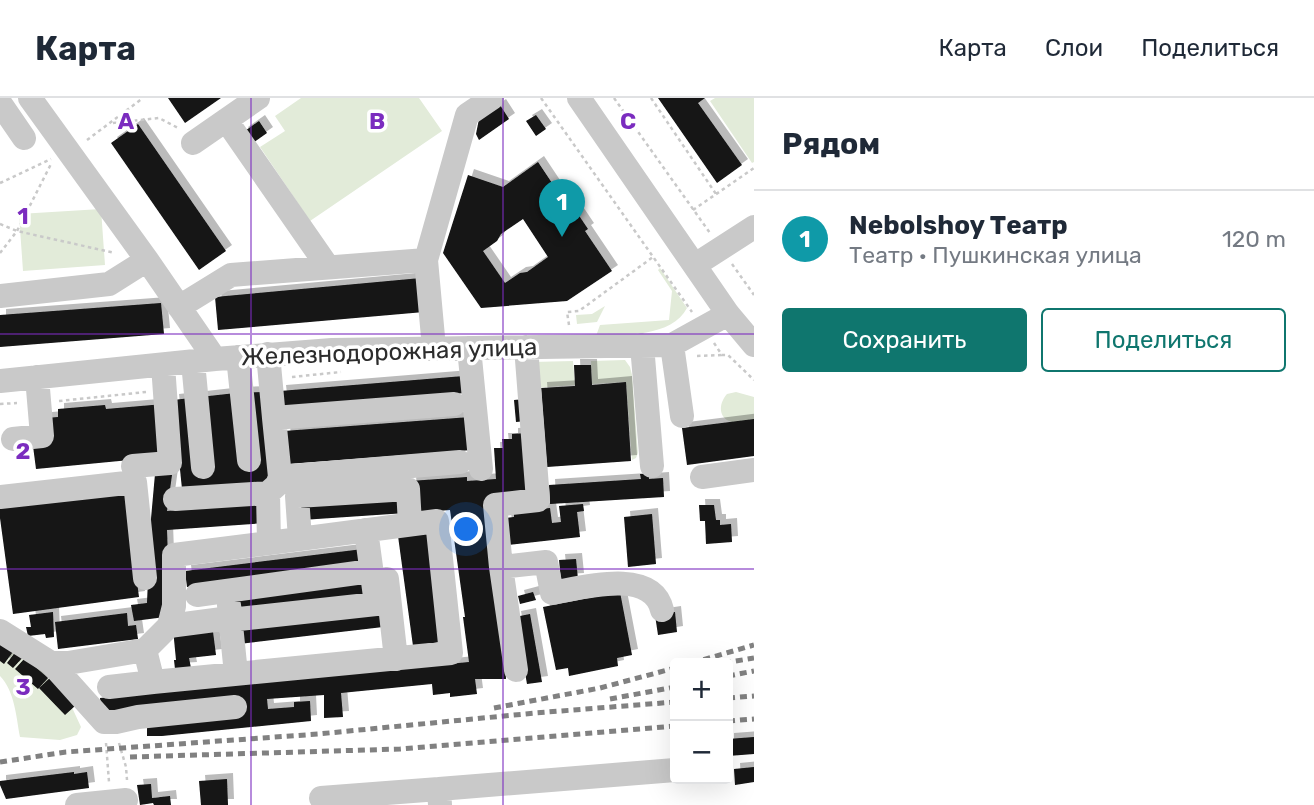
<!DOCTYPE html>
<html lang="ru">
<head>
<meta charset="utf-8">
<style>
	:root { --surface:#fff; --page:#f6f6f7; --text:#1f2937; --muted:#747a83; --line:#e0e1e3; --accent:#0f766e }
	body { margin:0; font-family:Rubik,sans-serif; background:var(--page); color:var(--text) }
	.controls { position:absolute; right:21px; bottom:21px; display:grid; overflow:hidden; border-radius:7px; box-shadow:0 7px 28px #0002 }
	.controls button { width:63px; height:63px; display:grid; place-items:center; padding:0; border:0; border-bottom:2px solid var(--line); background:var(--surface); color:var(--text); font:35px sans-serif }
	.you { position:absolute; left:467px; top:432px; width:24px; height:24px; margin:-18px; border:5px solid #fff; border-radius:50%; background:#1a73e8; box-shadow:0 0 0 10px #1a73e833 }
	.badge { display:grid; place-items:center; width:46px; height:46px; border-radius:50%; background:var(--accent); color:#fff; font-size:23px; font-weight:700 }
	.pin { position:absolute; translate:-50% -58px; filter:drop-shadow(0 2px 4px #0008) }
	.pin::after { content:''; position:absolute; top:37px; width:24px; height:21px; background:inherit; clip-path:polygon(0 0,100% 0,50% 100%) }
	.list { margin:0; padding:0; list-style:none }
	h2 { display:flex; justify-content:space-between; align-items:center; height:91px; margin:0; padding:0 28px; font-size:30px }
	h2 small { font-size:23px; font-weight:400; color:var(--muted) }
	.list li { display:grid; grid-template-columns:46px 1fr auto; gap:21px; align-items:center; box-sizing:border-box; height:98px; padding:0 28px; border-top:2px solid var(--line) }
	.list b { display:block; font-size:26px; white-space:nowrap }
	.list p { margin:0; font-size:23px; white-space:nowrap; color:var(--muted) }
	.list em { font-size:23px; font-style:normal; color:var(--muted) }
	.actions { display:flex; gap:14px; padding:21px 28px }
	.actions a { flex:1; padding:16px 0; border:2px solid var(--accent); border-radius:7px; text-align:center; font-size:24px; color:var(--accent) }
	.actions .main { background:var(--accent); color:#fff }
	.map { position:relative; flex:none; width:754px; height:707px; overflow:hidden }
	header { display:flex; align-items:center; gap:42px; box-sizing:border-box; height:98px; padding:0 35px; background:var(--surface); border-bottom:2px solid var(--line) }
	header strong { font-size:33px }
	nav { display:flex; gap:38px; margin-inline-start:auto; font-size:24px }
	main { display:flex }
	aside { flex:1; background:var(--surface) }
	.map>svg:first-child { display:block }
	.green { fill:#e2ebd9 }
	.building { fill:#131313; fill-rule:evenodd; filter:url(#shadow) }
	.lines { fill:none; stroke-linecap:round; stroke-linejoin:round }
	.path { stroke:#c9c9c9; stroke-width:2.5; stroke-dasharray:3.5 3.5; stroke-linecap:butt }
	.minor { stroke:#c9c9c9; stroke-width:24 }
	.rail { stroke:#818181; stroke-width:5; stroke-dasharray:7 5; stroke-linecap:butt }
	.grid { fill:none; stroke:#7b2cbf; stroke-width:2; stroke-opacity:0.55 }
	.labels { text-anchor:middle; stroke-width:7; stroke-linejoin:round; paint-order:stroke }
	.street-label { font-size:24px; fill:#2c2c2c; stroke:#fff }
	.grid-label { font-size:23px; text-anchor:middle; font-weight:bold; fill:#7b2cbf; stroke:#fff; stroke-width:7; stroke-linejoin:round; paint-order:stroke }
</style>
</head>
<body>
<header>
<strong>Карта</strong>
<nav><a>Карта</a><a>Слои</a><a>Поделиться</a></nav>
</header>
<main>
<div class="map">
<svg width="754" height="707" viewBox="0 0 754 707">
	<defs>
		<filter id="shadow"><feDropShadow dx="6" dy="-6" stdDeviation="0" flood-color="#0004"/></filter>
	</defs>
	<rect width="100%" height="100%" fill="#fff"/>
	<path class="green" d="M301,0H419L442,33L310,123L260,49L285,33L275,18Z
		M715,0H754V64L752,65L710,3Z
		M101,111L105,167L23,173L19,116Z
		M660,170L687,210C672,239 624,237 596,238L600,227L669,222L672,193L658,172Z
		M605,208L597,224L577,226L576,217L592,216Z
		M625,262L630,269L632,277L638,355L636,360L632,362L626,284L592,286L591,263Z
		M573,263L575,287L535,290L532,264Z
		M736,294L754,299V323C747,324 735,326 729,323C717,317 720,304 727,296Z
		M0,546L28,559L69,603L81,629L77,637L60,642L20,639C16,618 15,594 0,578Z"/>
	<path class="building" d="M168,0H221L185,25Z
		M658,0H705L698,5L742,67L717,85Z
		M500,7L509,21L479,42L476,36L479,21Z
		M536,17L546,31L536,38L526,23Z
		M259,23L267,35L250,47L242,35Z
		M138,26L226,153L199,172L111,45Z
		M538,64L560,97L563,94L588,131L585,133L612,173L567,203L481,210L443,155L468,77L503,89ZM523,121L548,159L527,174L520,175L505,185L483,153L497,143L501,136Z
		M421,180L424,214L218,232L215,199Z
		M161,205L164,236L0,249V217Z
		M574,267H591L592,287L626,284L631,363L547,369L541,290L575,288Z
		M464,278L465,295L282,310L280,293Z
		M265,294L275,383L182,391L173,302L236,295Z
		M525,301L526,323L516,324L514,302Z
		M164,306L161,359L36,371L33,348L46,320L58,319V311L105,307L106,311Z
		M470,319L472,352L287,366L284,333Z
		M754,321V358L687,367L682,330Z
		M527,335L532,396L486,399L502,507L506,581H475L477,596L450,599V595L433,597L432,586L341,595L343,619L324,620V597L267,601L268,611L294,609V604L310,603L311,623L162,638H147V629L102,616L100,600L469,564L463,519H465L450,412L412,415L410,383L467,379V383L496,381L494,350H503L502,341H512V336Z
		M155,376L172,377L167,413L264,406L265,425L167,432L169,487L165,519L134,523L131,507L147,505L150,432Z
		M640,376H649V381L663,380L664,399L550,406L549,387L641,381Z
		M125,392L139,499L13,516L0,420V408Z
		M405,398L406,415L302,422L301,405Z
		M583,406L584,413L577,414L580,439L508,447L505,420L514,419V414L550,410L552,425L561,424L559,408Z
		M699,407H714L716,422H720V427L731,426L732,444L706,446L705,423H700Z
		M652,416L656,466L628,469L624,419Z
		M432,434L446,543L413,548L398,438Z
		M363,451L365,467L187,489L185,473Z
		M576,461L578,481L561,482L559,462Z
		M368,482L370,499L235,517L233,500Z
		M533,494L536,502L520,506L518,498Z
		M620,494L632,557L617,560L618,568L569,578L568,570L556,572L543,509Z
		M53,514L54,539L46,540L45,536L28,538L26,529H31L29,517Z
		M381,514L383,529L239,546L237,531Z
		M675,514L677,534L658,537L655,517Z
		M127,515L128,528L136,527L138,541L58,551L55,524Z
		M530,516L542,584L527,586L515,519Z
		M212,526L216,557L189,560L191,570L175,571L174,562H176L173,531Z
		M0,546L15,551L4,566L0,563Z
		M16,553L23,559L13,570L7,565Z
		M25,560L48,580L38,591L15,571Z
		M50,580L76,607L65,617L39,590Z
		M754,639V656L728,658V641Z
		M754,669V684L735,687L734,671Z
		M74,674V676L87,674L89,690L6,701L0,687V683Z
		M227,681L228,707H201L199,683Z
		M151,686L152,700L170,698L171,707H154L153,705L140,707L137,687Z"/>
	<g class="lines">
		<path class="path" d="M541,0L692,214
			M614,0L710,135
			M651,0L716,96
			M113,25L159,20L180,31
			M87,42L143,0
			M0,85L51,61
			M693,112L754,70
			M0,126L17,133L115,155
			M0,155L17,133L51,66
			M732,166L754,197
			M569,227L567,214L579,213L653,159
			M714,245L722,257H728L754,282
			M697,258L722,257
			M292,279L341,274
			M59,303L146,294
			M0,306L17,305
			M106,645L109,684
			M119,645L126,669L127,682"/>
		<path class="minor" d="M30,0L147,162L215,261
			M579,0L728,216L754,247
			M0,5L24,40
			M226,22L328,169
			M193,45L258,0
			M426,162L467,17L492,0
			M695,167L754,129
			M0,198L109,186L147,162
			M179,209L231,177L426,162L434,250
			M642,247L652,368
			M672,247L682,318
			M526,249L538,402L495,407L501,469L546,464L552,495C581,490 652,469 662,512
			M469,250L481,371
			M268,256L274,320
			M238,259L249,362
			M193,264L203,369
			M0,283L215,261L332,252L672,247L728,216
			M13,341L42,338L37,279
			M133,368L170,365L163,267
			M280,379L460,364
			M702,379L754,372
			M0,399L135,384L145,480
			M175,401L268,395
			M300,441L297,398L408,391L410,426
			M501,469L516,572
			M387,481L396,561
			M197,497L371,473
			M229,507L236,576
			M230,522L376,506L366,432
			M169,528L230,520
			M0,533L51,565L104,624H116L138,619L235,609
			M145,552L153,584L451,555L437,423L269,445
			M51,565H68L145,552L169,528L174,508V457L269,445L268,395L277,387L280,379L274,320L454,306
			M109,589L153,584
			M321,700L439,691
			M77,707L126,702
			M440,707L439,691L675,672"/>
		<path class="rail" d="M692,565L754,547
			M724,565L754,560
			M728,578L754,573
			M728,600L754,598
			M610,601L675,589
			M494,610L600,590L675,570
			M728,623L754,621
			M130,659L400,651L675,628
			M0,664L66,654L318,636L535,615L675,604"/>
	</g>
	<path class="grid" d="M251,0V707M503,0V707M0,236H754M0,471H754"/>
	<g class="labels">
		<g class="street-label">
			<text transform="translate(389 254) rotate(-2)" y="8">Железнодорожная улица</text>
		</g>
	</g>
	<g class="grid-label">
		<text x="126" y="31">A</text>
		<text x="377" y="31">B</text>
		<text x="628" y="31">C</text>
		<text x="23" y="126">1</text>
		<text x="23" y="361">2</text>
		<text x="23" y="597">3</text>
	</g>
</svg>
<div class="controls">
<button>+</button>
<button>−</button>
</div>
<div class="you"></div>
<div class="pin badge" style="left:562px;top:139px;background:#0f9aa8">1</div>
</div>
<aside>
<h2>Рядом<small></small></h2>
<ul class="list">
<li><span class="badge" style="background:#0f9aa8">1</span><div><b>Nebolshoy Театр</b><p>Театр · Пушкинская улица</p></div><em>120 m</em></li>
</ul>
<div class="actions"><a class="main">Сохранить</a><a>Поделиться</a></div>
</aside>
</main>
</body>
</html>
